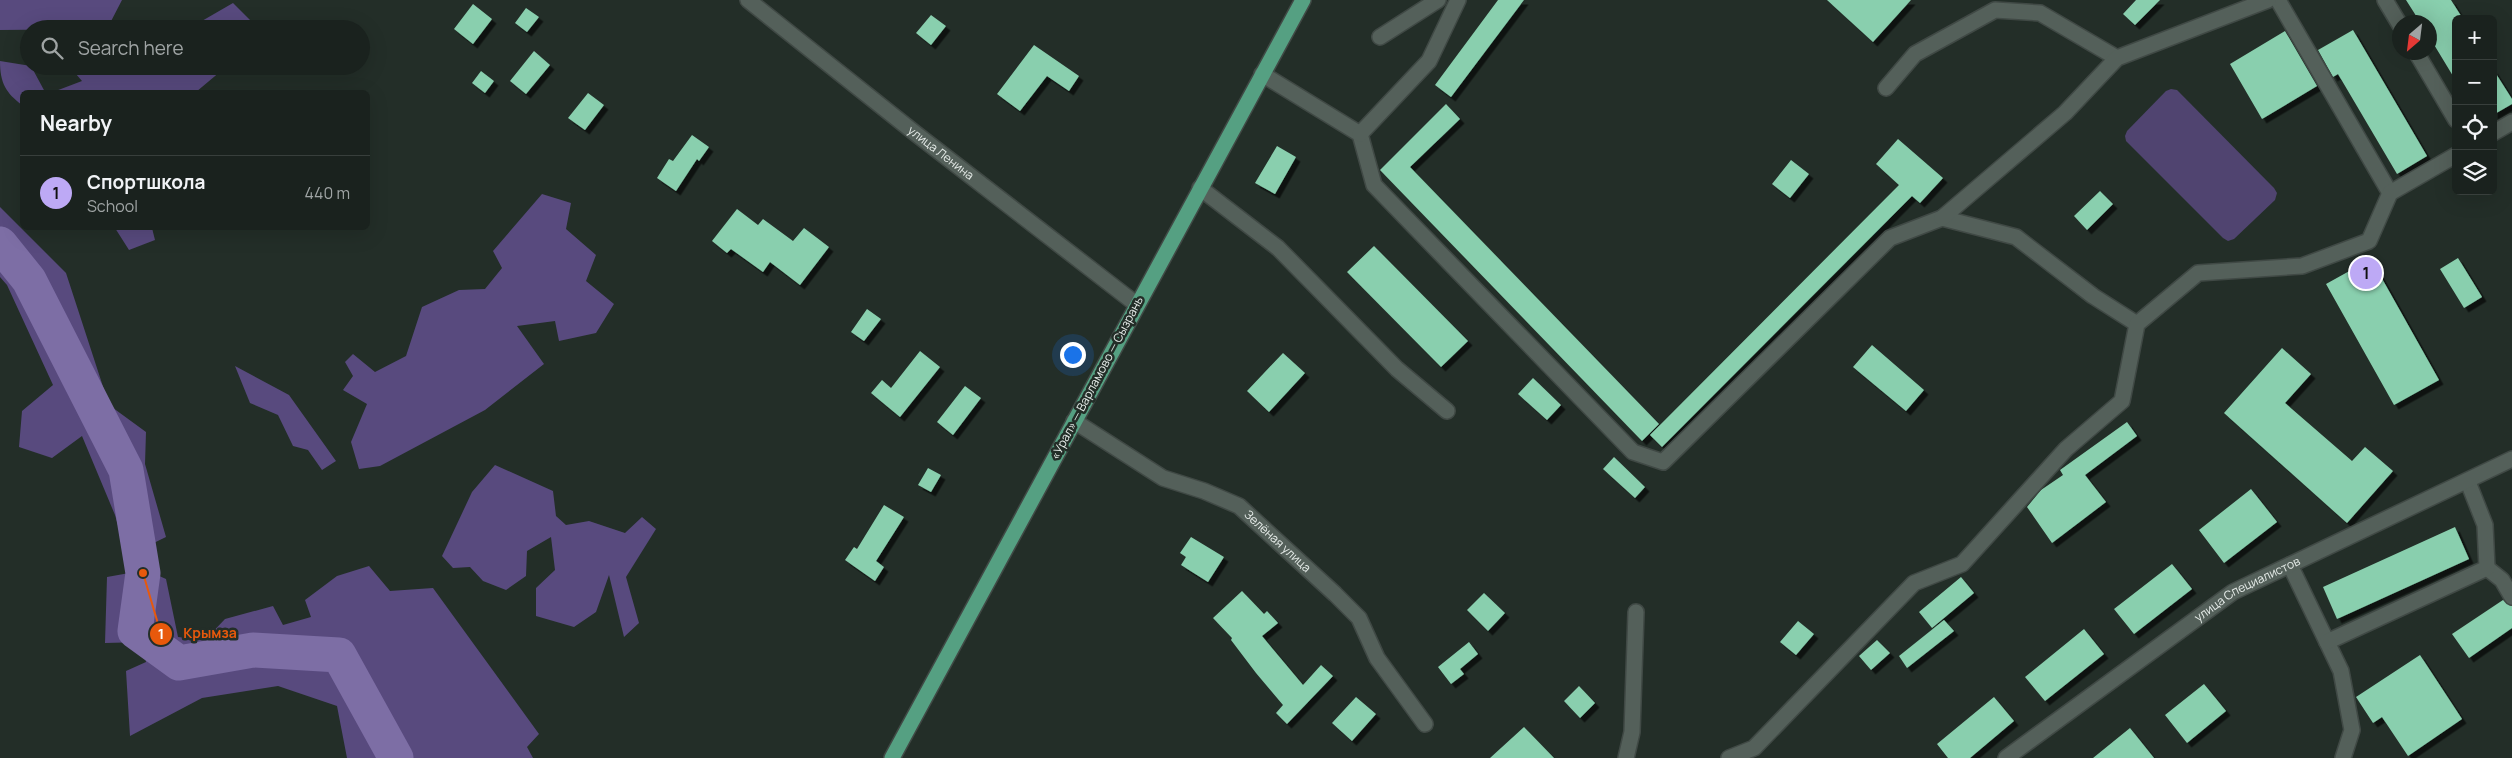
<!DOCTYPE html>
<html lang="en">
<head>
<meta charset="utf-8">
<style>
	:root { --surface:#1a221e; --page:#272f2b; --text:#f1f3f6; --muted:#9fa4a4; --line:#383f3c; --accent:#bda9f5 }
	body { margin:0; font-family:Manrope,sans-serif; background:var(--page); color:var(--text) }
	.controls { position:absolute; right:15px; top:15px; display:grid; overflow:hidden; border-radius:8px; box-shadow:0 5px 20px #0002 }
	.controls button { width:45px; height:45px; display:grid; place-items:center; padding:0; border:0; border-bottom:1px solid var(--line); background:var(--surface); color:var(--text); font:25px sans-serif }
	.compass { position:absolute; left:2392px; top:15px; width:45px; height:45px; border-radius:50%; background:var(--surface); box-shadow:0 5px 20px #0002; rotate:208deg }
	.you { position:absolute; left:1072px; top:354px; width:18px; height:18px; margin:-12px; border:4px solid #fff; border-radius:50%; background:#1a73e8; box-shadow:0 0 0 8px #1a73e833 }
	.badge { display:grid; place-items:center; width:32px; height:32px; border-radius:50%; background:var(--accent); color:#111; font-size:16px; font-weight:700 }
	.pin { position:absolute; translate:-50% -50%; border:2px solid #fff; box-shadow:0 1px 5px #0006 }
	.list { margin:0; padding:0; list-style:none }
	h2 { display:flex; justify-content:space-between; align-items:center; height:65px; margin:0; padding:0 20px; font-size:21px }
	h2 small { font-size:16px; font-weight:400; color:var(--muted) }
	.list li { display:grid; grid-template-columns:32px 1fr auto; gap:15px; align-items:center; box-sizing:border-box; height:75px; padding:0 20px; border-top:1px solid var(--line) }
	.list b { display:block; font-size:19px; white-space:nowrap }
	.list p { margin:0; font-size:16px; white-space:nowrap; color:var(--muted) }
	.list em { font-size:16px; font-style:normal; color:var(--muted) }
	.icon { flex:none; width:28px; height:28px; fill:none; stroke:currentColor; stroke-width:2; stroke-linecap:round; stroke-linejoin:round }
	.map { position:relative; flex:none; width:2512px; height:758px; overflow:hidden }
	.search { position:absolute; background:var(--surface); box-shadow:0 5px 20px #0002; left:20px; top:20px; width:350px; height:55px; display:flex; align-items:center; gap:12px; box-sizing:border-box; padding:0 18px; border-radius:28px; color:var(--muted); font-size:19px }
	.panel { position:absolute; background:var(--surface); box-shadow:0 5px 20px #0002; left:20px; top:90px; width:350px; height:140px; border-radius:8px }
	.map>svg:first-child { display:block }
	.green { fill:#504470 }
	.forest { fill:#584a7e }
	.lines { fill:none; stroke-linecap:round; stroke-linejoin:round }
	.river { stroke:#7d6ea5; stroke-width:35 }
	.building { fill:#89cfae; filter:url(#shadow) }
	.minor-casing { stroke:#404945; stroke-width:18 }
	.major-casing { stroke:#404945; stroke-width:18 }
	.minor { stroke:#54605a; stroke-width:15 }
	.major { stroke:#55a082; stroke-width:15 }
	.labels { text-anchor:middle; stroke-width:5; stroke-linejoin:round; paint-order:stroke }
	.street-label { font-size:12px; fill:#e6ece9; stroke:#232e28 }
	.leader { fill:none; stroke:#e8590c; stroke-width:2 }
	.callout-dot { fill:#e8590c; stroke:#232e28; stroke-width:2 }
	.mark-label { font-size:15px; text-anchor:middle; font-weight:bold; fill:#fff }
	.callout-label { font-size:14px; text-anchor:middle; font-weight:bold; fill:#e8590c; stroke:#232e28; stroke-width:5; stroke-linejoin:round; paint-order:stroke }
</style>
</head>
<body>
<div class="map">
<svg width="2512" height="758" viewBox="0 0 2512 758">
	<defs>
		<filter id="shadow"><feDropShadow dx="4.5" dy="4.5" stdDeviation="0" flood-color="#0009"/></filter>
	</defs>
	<rect width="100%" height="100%" fill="#232e28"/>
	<path class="green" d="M2171,89L2177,90L2274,188L2277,193L2275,200L2234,239L2228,241L2223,238L2126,141L2125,136L2127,131L2166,91Z"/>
	<path class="forest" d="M0,0H122L107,29L0,30Z
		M233,3L259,29H188Z
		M0,61L31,66L45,92H22V105C6,93 0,83 0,61Z
		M69,66H227L196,92H53L82,81Z
		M542,194L571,203L566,229L596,255L586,281L614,304L596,333L559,341L555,321L517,326L544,364L485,410L380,466L359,469L351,442L367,404L343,390L353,376L345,362L353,354L375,372L406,356L422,307L459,290L485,289L502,268L493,251Z
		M0,207L66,273L109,405L146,432L145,464L166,537L127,556L115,515L82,436L52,458L19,447L22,411L53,385L7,285L0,277Z
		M115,228H152L155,240L129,250Z
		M235,366L289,395L336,461L322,470L308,450L293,446L278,415L250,403Z
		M495,465L553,491L556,516L566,525L589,521L625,533L642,517L656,529L626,577L639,623L624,637L609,575L596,612L574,627L536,616V588L555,570L551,537L527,551L526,576L506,590L483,581L470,567L453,568L442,556L472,492Z
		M369,566L390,591L433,588L539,734L527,747L533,758H347L337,706L278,686L202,698L130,736L126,671L146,662L143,642L105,643L107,577L146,570L166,579L178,637L205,640L225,619L273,606L283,625L311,617L305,600L337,576Z"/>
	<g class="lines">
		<path class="river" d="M0,244L29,280L126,470L143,573L135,631L179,663L253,650L339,655L396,758"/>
	</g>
	<path class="building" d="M1498,0H1524L1451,97L1435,85Z
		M1827,0H1911L1873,42Z
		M2136,0H2160L2135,25L2123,14Z
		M2406,0H2451L2463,19H2456V81L2430,38V22H2420Z
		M473,4L492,19L473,44L454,29Z
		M526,8L539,17L527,32L515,23Z
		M931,15L946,26L931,45L916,33Z
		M2353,30L2427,156L2397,174L2338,74L2333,77L2318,50Z
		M2285,31L2317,86L2262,119L2230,64Z
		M1034,45L1079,76L1069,91L1047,76L1020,111L997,94Z
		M534,51L550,65L526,94L510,81Z
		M2493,69L2512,99V104L2493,115Z
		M481,71L494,81L485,93L472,83Z
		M588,93L604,105L585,130L568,118Z
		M1446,104L1460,119L1410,167L1659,424L1642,441L1380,170Z
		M692,135L709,147L699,161L697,159L676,191L657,178L669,159L673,161Z
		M1898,139L1943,178L1920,203L1912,196L1662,447L1650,435L1899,185L1876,164Z
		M1277,146L1296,157L1275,194L1255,183Z
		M1791,160L1809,174L1790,198L1772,184Z
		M2100,191L2113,204L2087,230L2074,216Z
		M737,209L758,225L763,219L793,241L804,228L829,247L800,285L770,262L763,272L731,249L727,253L712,241Z
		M1374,246L1468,341L1441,367L1347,272Z
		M2458,258L2482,297L2464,308L2440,269Z
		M2371,259L2439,380L2394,405L2326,284Z
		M867,309L881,319L864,341L851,332Z
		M1872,345L1924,390L1906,411L1853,367Z
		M2282,348L2311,374L2285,403L2352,461L2365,447L2393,471L2347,523L2224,413Z
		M920,351L940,367L900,417L871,393L882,380L891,388Z
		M1283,353L1305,373L1269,412L1247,391Z
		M1533,378L1561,405L1547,420L1518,394Z
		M965,386L981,398L953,435L937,422Z
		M2127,422L2137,436L2085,475L2106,502L2052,543L2027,507L2041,490L2063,475L2060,470Z
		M1614,457L1645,487L1635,498L1603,469Z
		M928,468L941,475L931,492L918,485Z
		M2251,489L2277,522L2224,563L2199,530Z
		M884,505L904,517L876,561L884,567L875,581L845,560L854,547L857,549Z
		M2455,527L2469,559L2337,619L2323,587Z
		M1191,537L1224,557L1208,582L1181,565L1186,557L1180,553Z
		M2172,564L2192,589L2134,634L2114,609Z
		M1961,577L1974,593L1932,628L1919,612Z
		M1242,591L1264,614L1267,611L1278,623L1262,636L1303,685L1321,665L1333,676L1287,724L1276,713L1283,705L1256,673L1231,640L1232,638L1213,618Z
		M1484,593L1505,613L1488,631L1467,610Z
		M2503,600L2512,606V628L2469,658L2452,634Z
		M1944,620L1954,631L1907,668L1899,656Z
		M1798,621L1814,634L1796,655L1780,642Z
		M2084,629L2104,654L2045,701L2025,677Z
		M1877,640L1890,653L1871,670L1859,656Z
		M1469,642L1478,654L1460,669L1464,674L1451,684L1438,667Z
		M2420,655L2462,719L2408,756L2382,717L2373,723L2356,697Z
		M2204,684L2226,711L2187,743L2165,715Z
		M1579,686L1595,703L1580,718L1564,701Z
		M1356,697L1376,714L1352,741L1332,723Z
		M1994,697L2014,721L1970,758H1948L1937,744Z
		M1524,727L1554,758H1490Z
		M2130,728L2154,758H2093Z"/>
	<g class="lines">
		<g class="minor-casing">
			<g id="minor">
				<path id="s1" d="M748,0L915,133L1136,304"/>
				<path d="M2278,0L2390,193"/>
				<path d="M2385,0L2400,25"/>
				<path d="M1380,37L1438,0"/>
				<path d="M2416,52L2456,120"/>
				<path d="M1262,74L1360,134L1374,185L1633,452L1663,462L1890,238L1942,218L2016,237L2093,296L2137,324"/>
				<path d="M1886,88L1915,54L1995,10L2040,13L2117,58"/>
				<path d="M2493,133L2512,122"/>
				<path d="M1360,134L1429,61L1458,0"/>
				<path d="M1200,188L1278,248L1397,369L1447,411"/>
				<path d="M1942,218L2065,113L2117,58L2268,0"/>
				<path id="s2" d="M1074,421L1163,478L1204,491L1239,506L1335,594L1359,618L1377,658L1425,724"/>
				<path d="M2290,565L2341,671L2352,730L2343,758"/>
				<path d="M2487,568L2502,580L2512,597"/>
				<path d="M2327,642L2487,568L2485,525L2468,482"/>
				<path d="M1626,758L1632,732L1636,612"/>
				<path d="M1729,758L1754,748L1914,583L1962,564L2066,449L2122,401L2137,324L2198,273L2302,266L2369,241L2390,193L2456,155"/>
				<path id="s3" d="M2006,758L2233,592L2512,459"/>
			</g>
		</g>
		<g class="major-casing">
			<path id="major" d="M892,758L1303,0"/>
		</g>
		<use href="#minor" class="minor"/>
		<use href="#major" class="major"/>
	</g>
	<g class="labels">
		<g class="street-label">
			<text dy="4" stroke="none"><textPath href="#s1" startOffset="246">улица Ленина</textPath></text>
			<text transform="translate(1097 378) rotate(-62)" y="4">«Урал» — Варламово — Сызрань</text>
			<text dy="4" stroke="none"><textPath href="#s2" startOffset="239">Зелёная улица</textPath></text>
			<text dy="4" stroke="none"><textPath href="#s3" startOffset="295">улица Специалистов</textPath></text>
		</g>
	</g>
	<path class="leader" d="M143 573L161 634"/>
	<g class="callout-dot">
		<circle cx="143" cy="573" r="5"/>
		<circle cx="161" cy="634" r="12"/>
	</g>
	<g class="mark-label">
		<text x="161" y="639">1</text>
	</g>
	<g class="callout-label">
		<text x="210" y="638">Крымза</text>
	</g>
</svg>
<div class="controls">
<button>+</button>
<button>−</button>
<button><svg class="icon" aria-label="locate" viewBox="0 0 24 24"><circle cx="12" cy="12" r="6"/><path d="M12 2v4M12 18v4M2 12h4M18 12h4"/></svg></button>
<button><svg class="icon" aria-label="layers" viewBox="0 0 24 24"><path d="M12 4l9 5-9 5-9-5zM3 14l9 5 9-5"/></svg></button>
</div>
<svg class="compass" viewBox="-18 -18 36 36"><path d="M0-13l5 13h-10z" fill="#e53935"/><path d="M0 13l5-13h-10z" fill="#9fa4a4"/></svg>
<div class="you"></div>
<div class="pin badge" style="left:2366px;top:273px">1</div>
<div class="search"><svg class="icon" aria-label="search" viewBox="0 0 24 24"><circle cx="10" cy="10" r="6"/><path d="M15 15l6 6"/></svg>Search here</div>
<section class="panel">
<h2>Nearby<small></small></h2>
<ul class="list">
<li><span class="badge">1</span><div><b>Спортшкола</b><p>School</p></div><em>440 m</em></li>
</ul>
</section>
</div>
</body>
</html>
